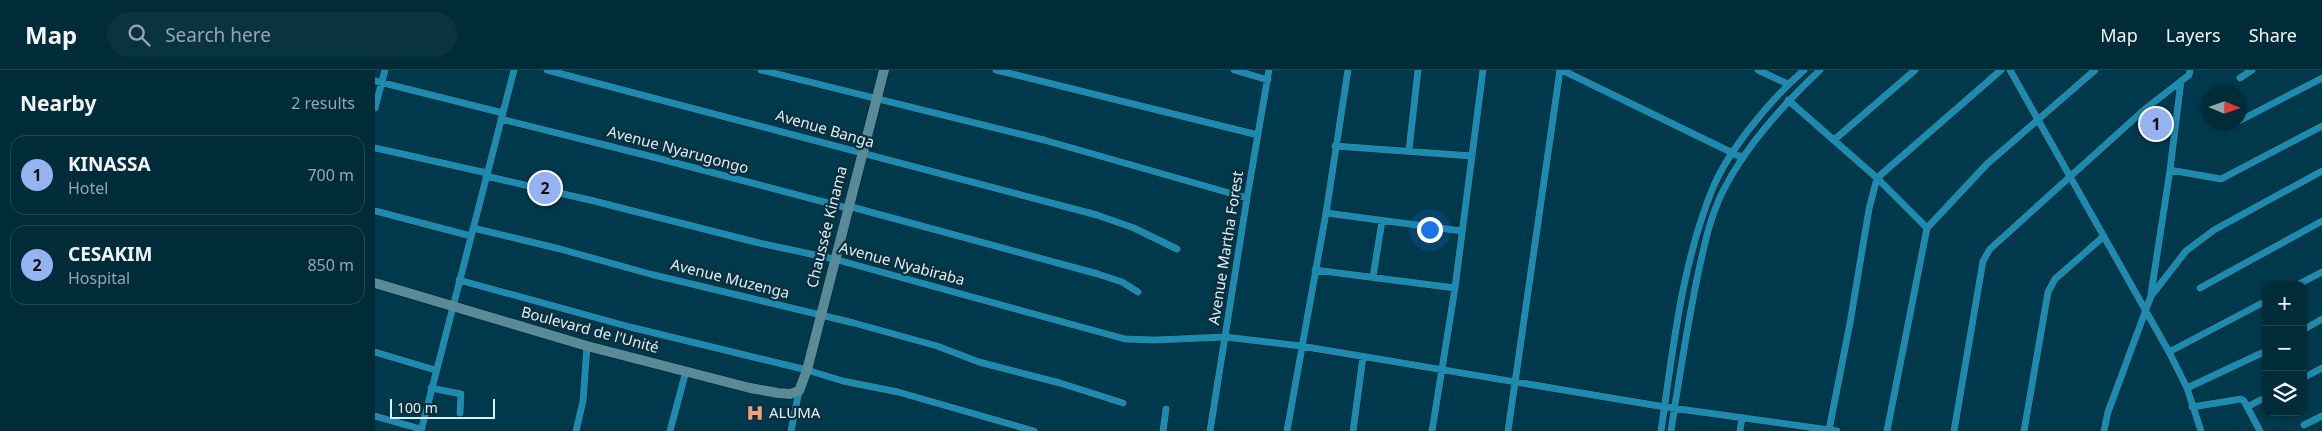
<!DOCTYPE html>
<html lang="en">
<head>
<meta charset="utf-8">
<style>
	:root { --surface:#002b39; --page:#0a3341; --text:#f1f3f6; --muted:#95a7ae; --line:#224753; --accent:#95b2f1 }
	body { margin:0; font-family:"Noto Sans",sans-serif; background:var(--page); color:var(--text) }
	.controls { position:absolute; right:15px; bottom:15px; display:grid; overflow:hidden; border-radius:10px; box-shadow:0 1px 4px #0004 }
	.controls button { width:45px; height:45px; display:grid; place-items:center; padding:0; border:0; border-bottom:1px solid var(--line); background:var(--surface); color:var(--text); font:25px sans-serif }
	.compass { position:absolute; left:1827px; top:15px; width:45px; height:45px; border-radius:50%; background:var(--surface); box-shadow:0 1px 4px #0004; rotate:92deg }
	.scale { position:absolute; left:15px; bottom:12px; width:105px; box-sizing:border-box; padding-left:5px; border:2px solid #d7f1fd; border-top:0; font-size:14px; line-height:18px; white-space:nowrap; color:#d7f1fd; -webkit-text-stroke:4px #0e2e3a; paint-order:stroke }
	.you { position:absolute; left:1054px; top:159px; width:18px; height:18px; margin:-12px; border:4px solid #fff; border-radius:50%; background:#1a73e8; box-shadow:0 0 0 8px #1a73e833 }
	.badge { display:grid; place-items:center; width:32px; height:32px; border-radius:50%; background:var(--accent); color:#111; font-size:16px; font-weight:700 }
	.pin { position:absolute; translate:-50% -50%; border:2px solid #fff; box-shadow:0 1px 5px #0006 }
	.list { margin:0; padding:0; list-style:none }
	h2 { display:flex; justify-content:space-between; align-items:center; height:65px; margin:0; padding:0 20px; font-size:21px }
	h2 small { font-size:16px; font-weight:400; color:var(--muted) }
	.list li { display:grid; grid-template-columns:32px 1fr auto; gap:15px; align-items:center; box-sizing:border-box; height:80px; margin:0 10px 10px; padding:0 10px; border:1px solid var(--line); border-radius:15px }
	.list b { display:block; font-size:19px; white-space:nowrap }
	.list p { margin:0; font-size:16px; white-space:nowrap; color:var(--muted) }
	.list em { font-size:16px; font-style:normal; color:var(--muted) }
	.icon { flex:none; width:28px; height:28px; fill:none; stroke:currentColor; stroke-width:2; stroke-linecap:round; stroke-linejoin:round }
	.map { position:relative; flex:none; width:1947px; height:361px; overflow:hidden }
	header { display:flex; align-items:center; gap:30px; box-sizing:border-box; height:70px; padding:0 25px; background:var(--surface); border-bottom:1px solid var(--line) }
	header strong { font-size:24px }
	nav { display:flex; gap:28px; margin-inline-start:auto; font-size:18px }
	.search { width:350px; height:45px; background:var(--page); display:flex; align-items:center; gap:12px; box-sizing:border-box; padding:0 18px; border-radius:28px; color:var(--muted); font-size:19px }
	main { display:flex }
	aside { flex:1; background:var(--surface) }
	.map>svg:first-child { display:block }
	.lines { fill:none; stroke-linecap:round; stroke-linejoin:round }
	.street-casing { stroke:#001f2a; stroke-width:8 }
	.secondary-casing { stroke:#001f2a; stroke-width:11 }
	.street { stroke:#1e8aae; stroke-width:7 }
	.secondary { stroke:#588a97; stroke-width:10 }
	.labels { text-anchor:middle; stroke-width:4.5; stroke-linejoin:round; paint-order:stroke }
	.street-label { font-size:15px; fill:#d7f1fd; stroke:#0e2e3a }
	.poi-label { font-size:15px; fill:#d7f1fd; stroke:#0e2e3a; text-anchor:start }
</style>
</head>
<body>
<header>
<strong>Map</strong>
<div class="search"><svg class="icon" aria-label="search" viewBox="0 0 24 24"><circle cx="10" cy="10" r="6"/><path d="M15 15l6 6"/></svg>Search here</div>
<nav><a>Map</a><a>Layers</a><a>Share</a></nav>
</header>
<main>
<aside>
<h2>Nearby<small>2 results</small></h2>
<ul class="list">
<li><span class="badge">1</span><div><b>KINASSA</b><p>Hotel</p></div><em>700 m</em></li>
<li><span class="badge">2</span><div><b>CESAKIM</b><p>Hospital</p></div><em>850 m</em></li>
</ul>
</aside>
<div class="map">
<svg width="1947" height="361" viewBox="0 0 1947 361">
	<rect width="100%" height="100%" fill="#00394c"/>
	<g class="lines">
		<g class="street-casing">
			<path id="street" d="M172,0L722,145L759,158L802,179
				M386,0L669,70L872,128
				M621,0L883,65
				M859,0L893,10
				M1187,0L1368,88
				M1383,0L1413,14
				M1635,0L1794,282L1812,318L1826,361
				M1865,8L1877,0
				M0,11L128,43
				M1413,30L1502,108L1552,158
				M0,38L10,0
				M126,49L274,86L472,138
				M1864,51L1947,8
				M1856,55L1861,52
				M1459,70L1540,0
				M960,76L1097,86
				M0,78L112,103
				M1034,80L1043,0
				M1795,100L1846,109L1947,56
				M111,106L219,131L384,173L459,189L750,269L780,270L850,267L926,276L1290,337L1462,361
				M473,136L723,204L747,212L763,222
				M0,141L96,166
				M951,143L1087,161
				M98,158L185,179L275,204L479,253L562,276L604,292L685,313L748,333
				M940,200L1080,218
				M998,207L1007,151
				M84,210L255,257L432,300L468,311L523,322L659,361
				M1922,215L1947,202
				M1825,218L1947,151
				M1776,224L1795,100L1806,11
				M1928,260L1947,249
				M0,282L60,300
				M1794,282L1891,231
				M1928,308L1947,298
				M56,318L86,324L85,343
				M1812,318L1891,281
				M1817,337L1866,329L1869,331L1885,361
				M1872,337L1891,327
				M0,346L46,359
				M1929,355L1947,346
				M1454,360L1475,253L1494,139L1502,108L1626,0
				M46,361L139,0
				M201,361L208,331L212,276
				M295,361L311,301
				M416,361L424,321
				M788,361L791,339
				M835,361L872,128L894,0
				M912,361L951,143L973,0
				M978,361L988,287
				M1057,361L1080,218L1108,0
				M1133,361L1185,0
				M1286,361C1298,280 1306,197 1337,120C1353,80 1397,28 1429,0
				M1296,361C1304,309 1312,256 1323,204C1329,176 1335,147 1348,121C1371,75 1408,35 1445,0
				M1365,361L1367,348
				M1512,361L1552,158L1612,94L1720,0
				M1579,361L1608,191L1615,179L1770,39L1814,5L1815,0
				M1649,361L1673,222L1680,209L1729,166
				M1729,361L1733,342L1776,226L1811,181L1839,160L1947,101"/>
		</g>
		<g class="secondary-casing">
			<path id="secondary" d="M0,213L212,276L375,318L403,323L415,324L424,321L432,300L509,0"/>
		</g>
		<use href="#street" class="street"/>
		<use href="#secondary" class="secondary"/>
	</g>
	<defs>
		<g id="hospital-bare" transform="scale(1.35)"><path d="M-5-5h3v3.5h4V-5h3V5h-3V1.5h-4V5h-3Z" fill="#f1a27b" stroke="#0e2e3a" stroke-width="2.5" paint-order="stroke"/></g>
	</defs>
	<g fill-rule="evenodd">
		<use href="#hospital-bare" x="380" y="343"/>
	</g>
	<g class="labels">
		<g class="street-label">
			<text transform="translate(450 59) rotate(16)" y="5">Avenue Banga</text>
			<text transform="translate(303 80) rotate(15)" y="5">Avenue Nyarugongo</text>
			<text transform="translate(452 157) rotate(-76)" y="5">Chaussée Kinama</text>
			<text transform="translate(851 178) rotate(-81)" y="5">Avenue Martha Forest</text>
			<text transform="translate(527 194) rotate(15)" y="5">Avenue Nyabiraba</text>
			<text transform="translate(355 209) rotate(14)" y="5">Avenue Muzenga</text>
			<text transform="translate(215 260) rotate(15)" y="5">Boulevard de l'Unité</text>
		</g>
		<g class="poi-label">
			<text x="394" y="348">ALUMA</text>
		</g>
	</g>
</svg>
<div class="controls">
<button>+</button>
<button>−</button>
<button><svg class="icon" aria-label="layers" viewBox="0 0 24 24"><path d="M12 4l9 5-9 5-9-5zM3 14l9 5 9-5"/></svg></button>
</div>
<svg class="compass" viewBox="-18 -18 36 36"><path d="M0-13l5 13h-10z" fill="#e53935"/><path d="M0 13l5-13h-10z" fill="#95a7ae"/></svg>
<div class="scale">100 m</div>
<div class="you"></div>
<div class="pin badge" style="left:1781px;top:54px">1</div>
<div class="pin badge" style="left:170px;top:118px">2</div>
</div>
</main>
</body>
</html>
